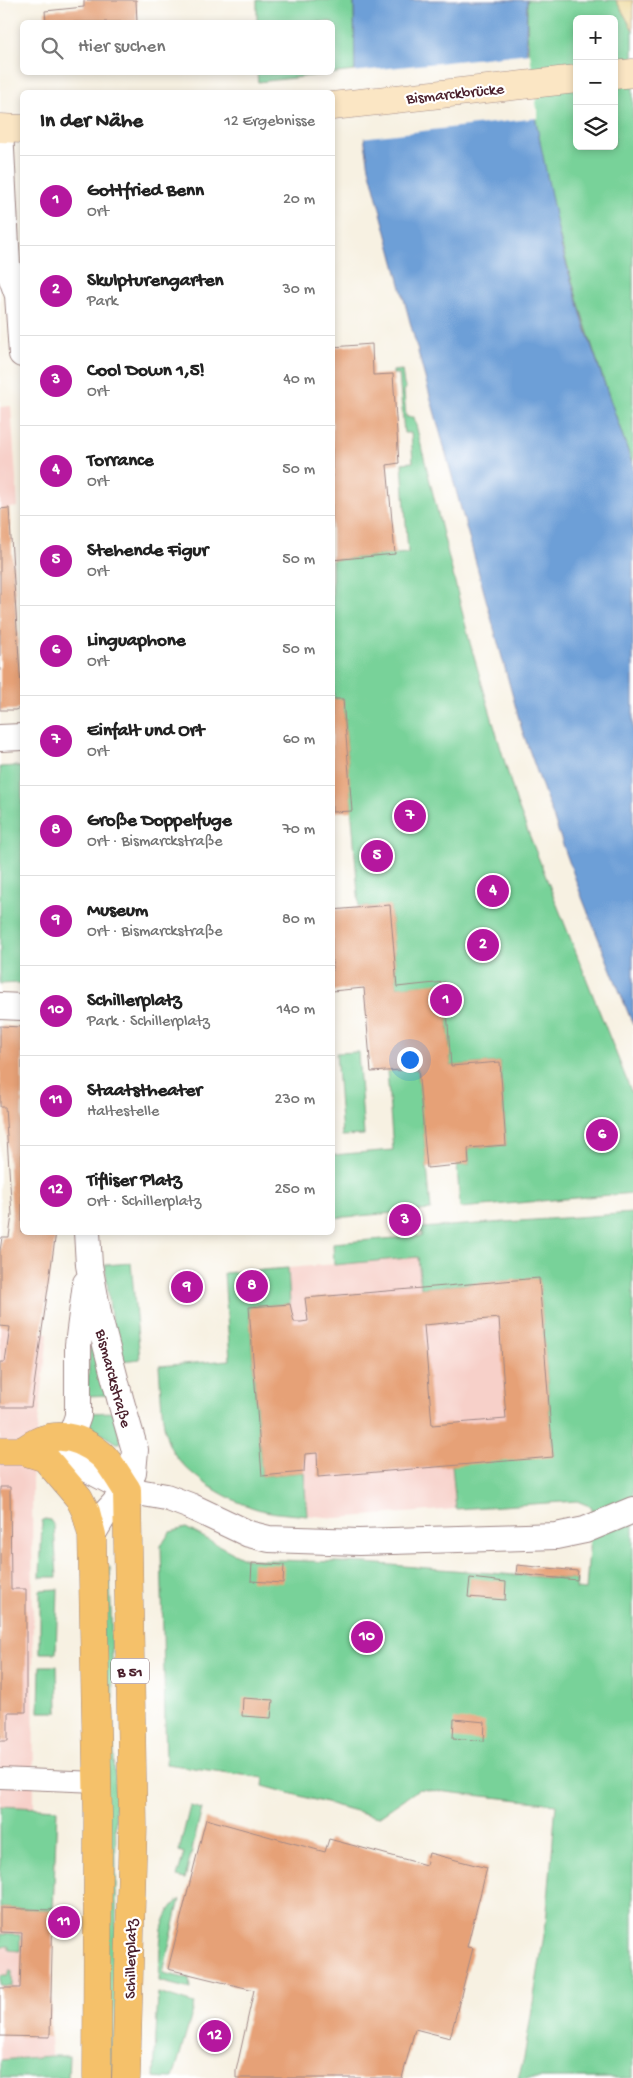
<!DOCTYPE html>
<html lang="de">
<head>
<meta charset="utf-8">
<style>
	:root { --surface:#fff; --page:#f6f6f6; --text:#222; --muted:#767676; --line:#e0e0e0; --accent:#b5179e }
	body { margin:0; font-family:"Gochi Hand",sans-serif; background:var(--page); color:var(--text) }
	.controls { position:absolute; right:15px; top:15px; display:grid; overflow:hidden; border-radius:8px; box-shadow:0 2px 8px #0003 }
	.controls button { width:45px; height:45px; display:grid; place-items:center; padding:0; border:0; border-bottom:1px solid var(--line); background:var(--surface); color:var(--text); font:25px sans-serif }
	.you { position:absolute; left:409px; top:1059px; width:18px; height:18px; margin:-12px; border:4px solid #fff; border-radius:50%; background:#1a73e8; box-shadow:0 0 0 8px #1a73e833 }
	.badge { display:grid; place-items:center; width:32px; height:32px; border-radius:50%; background:var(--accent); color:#fff; font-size:16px; font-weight:700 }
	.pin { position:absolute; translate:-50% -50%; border:2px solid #fff; box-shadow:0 1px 5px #0006 }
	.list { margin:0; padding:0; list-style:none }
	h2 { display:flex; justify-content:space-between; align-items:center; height:65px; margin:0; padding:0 20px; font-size:21px }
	h2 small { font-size:16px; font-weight:400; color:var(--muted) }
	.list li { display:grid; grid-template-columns:32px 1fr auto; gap:15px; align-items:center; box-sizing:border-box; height:90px; padding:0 20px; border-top:1px solid var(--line) }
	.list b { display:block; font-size:19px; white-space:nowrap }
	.list p { margin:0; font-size:16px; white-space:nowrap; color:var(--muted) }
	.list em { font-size:16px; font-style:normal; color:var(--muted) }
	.icon { flex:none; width:28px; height:28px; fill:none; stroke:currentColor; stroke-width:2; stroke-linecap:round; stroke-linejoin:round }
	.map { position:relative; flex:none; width:633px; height:2078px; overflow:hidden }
	.search { position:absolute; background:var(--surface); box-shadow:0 2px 8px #0003; left:20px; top:20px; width:315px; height:55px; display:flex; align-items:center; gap:12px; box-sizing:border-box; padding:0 18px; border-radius:8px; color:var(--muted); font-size:19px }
	.panel { position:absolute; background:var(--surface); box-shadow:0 2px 8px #0003; left:20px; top:90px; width:315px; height:1145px; border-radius:8px }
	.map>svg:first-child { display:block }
	.built { fill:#f7d0c9 }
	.green { fill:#78d299; stroke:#617862; fill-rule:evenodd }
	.sand { fill:#eeda9e; stroke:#9c7c64 }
	.water { fill:#6d9fd7; stroke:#5c5f81 }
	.pier { fill:#f7f1e2 }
	.building { fill:#e6a177; fill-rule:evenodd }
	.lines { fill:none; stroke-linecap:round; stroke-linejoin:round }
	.pedestrian-casing { stroke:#a08886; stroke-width:22 }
	.minor-casing { stroke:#a08886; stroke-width:28 }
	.secondary-casing { stroke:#a08886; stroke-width:29 }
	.primary-casing { stroke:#a08886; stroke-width:29 }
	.pedestrian { stroke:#fff; stroke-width:20 }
	.minor { stroke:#fff; stroke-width:26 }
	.secondary { stroke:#fbe6c4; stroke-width:28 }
	.primary { stroke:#f5c16b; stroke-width:28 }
	.labels { text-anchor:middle; stroke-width:4.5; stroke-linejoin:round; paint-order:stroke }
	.shield { fill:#fff; stroke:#80626b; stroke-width:1 }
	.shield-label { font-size:15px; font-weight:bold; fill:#4a1f2b }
	.street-label { font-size:16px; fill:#4a1f2b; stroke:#fff }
</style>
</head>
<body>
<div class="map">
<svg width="633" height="2078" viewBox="0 0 633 2078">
	<rect width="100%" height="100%" fill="#fff"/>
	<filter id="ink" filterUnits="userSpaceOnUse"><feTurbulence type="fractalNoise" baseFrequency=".02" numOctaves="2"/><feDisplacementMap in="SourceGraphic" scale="10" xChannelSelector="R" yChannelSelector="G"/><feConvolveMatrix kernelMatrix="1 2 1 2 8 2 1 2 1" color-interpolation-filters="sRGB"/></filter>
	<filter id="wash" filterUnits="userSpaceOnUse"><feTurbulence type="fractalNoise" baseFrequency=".0096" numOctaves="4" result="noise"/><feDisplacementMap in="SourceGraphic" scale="20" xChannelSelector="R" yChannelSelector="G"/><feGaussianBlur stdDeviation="1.12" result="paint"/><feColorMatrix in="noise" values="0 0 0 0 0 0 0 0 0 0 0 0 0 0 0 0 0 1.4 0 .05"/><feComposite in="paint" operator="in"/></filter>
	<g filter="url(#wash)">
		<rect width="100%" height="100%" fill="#f7f1e2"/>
		<path class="built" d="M11,406L18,507L0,509V407Z
			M418,1257L421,1288L539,1278L553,1457L452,1465L456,1509L336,1518L265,1511L249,1307L290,1303L288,1268Z
			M0,1326L48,1333L32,1480L34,1807L57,1809L50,2037L53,2078H0Z"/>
		<path class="green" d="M257,0H354L355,71L258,82L257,73L332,72V22H257Z
			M527,0H616L633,30V466C581,315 525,161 527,0ZM577,19H614V146H577Z
			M402,370L404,385L406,388L404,391L406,417H414L470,643L517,804L633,1096V1193L460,1208L457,1165L469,1164L468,1148L506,1145L500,1062L451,1066L445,983L397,987L390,906L359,907L343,699H334L333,685L332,560L408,553L402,463L413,462L411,433H404L399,374H393V371Z
			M16,766L22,768V983L0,984V767Z
			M358,1052L364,1135L342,1136L336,1053Z
			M418,1069L431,1210L333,1218V1155L393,1150L387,1071Z
			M633,1213V2078H518L524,2058L546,1923L556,1804L419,1789L378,1817L263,1786L264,1778L166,1764L161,1546L170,1532L186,1528L239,1556L247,1559L366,1563L577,1580L576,1589L586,1590L592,1507L577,1501L456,1509L452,1465L553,1456L539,1278L421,1288L418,1257L334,1265L333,1243L422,1236L421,1228Z
			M131,1263L140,1359L121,1361L111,1317L105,1265Z
			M288,1268L290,1304L249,1307L262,1476L304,1472L307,1516C293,1514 279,1514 265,1511C233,1504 180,1474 168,1442C161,1421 161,1389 159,1366L230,1360L224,1273Z
			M91,1332L110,1395L87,1396Z
			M115,1412L120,1443H116L90,1427L87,1413Z
			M45,1519L50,1520L54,1526L57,1577H40L42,1521Z
			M110,1567C114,1737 119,1908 115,2078H104L102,1568Z
			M58,1589L56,1653H40V1590Z
			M40,1666H57L58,1712H39Z
			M0,1806L57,1809L53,1910L0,1908Z
			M190,1806L202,1809L185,1879L177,1877L184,1853L179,1851Z
			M180,1899L163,1973L189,1979L190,1989L159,1981C161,1953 155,1918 180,1899Z
			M0,1934L20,1935V1951L9,1950V1946H0Z
			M9,1971H12V1987L0,1986V1975H9Z
			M158,1993L195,2004L173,2078L154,2077Z
			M50,2056H69L68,2078H0V2060Z"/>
		<path class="sand" d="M616,0H633V30Z"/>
		<path class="water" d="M354,0H527L526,42L532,102L562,249L585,327L633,466V1025L581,895L522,730L422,367L369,168L355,79Z"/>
		<path class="pier" d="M530,53L538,118L361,138L352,72Z"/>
		<g id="blocks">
			<path class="building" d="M84,0H136L137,22H46L45,11L84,7Z
				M372,344L373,375L393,374L399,463L387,465L395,554L332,560V347Z
				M9,508L22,703L20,708L15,710H0V509Z
				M332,699H343L352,811L332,812Z
				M390,905L397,987L445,982L451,1066L500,1062L506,1145L468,1148L469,1164L427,1168L418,1069L371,1072L364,988L332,991V910Z
				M0,1026L22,1027V1232H56L31,1407H0V1362H5L10,1327L0,1326V1251L2,1237H9L12,1215L5,1107H0Z
				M539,1278L553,1457L318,1477L317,1453L305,1454L304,1472L262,1476L249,1307L290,1304L294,1322H301L308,1321L305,1298ZM499,1318L506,1419L432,1425L424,1325Z
				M0,1487H10L11,1589H26V1712H8V1741H0Z
				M252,1563L284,1565L283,1583L251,1581Z
				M517,1565L578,1571L577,1580L516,1574Z
				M470,1578L506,1582L505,1600L468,1597Z
				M243,1698L273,1700L271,1718L242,1716Z
				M454,1719L485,1722L484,1741L453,1738Z
				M206,1819L325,1852L329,1839L426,1865L429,1853L487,1868L467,1947L473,1948L450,2038L415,2029L402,2078H236V2071L254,1990L168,1969Z
				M0,1908L53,1910L50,2037L0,2036V1988H20L22,1933L0,1932Z"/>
		</g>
	</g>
	<g filter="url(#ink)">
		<use href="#blocks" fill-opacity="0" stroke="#a08886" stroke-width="1"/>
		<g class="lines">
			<g class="pedestrian-casing">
				<path id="pedestrian" d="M0,1778L97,1782"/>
			</g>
			<g class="minor-casing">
				<path id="minor" d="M0,130L7,265L18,295
					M21,278L18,295L22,354
					M0,738L22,737
					M0,1006L22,1007
					M87,1232L89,1265L99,1318L121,1402L135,1450L133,1472L127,1490L104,1515L92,1535
					M53,1452L71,1436L78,1416V1345L86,1283
					M45,1458L86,1468L127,1490L166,1497L190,1506L249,1534L269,1539L359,1542L556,1536L585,1530L633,1510"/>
			</g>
			<g class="secondary-casing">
				<path id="secondary" d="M614,75L633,73
					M332,106L577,79
					M0,128L22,129"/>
			</g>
			<g class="primary-casing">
				<path id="primary" d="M0,1451H23L45,1458L79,1498L86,1512L92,1535L98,1814L97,2078
					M23,1451C49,1430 77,1433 102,1455C112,1464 119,1479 127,1490L133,1826L126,2078"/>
			</g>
			<use href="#pedestrian" class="pedestrian"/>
			<use href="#minor" class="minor"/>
			<use href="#secondary" class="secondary"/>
			<use href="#primary" class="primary"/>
		</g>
	</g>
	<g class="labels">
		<rect class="shield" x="111" y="1658.5" width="38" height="25" rx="4"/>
		<g class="shield-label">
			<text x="130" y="1676">B 51</text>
		</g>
		<g class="street-label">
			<text transform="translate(455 92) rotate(-6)" y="6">Bismarckbrücke</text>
			<text transform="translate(115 1378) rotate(75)" y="6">Bismarckstraße</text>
			<text transform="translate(129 1959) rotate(-89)" y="6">Schillerplatz</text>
		</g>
	</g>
</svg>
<div class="controls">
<button>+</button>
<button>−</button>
<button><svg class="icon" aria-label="layers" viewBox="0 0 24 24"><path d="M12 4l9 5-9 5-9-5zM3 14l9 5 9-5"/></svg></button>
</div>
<div class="you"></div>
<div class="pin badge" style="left:446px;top:1000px">1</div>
<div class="pin badge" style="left:483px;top:945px">2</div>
<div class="pin badge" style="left:405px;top:1220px">3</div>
<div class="pin badge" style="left:493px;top:891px">4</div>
<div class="pin badge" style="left:377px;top:856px">5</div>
<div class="pin badge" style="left:602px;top:1135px">6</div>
<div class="pin badge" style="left:410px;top:816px">7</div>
<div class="pin badge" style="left:252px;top:1286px">8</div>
<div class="pin badge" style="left:187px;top:1287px">9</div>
<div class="pin badge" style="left:367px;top:1637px">10</div>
<div class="pin badge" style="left:64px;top:1922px">11</div>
<div class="pin badge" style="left:215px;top:2036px">12</div>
<div class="search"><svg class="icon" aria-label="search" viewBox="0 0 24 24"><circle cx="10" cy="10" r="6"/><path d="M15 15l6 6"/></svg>Hier suchen</div>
<section class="panel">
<h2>In der Nähe<small>12 Ergebnisse</small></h2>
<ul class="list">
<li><span class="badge">1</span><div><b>Gottfried Benn</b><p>Ort</p></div><em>20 m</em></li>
<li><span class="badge">2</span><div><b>Skulpturengarten</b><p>Park</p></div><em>30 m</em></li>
<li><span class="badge">3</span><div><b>Cool Down 1,5!</b><p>Ort</p></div><em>40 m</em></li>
<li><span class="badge">4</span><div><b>Torrance</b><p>Ort</p></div><em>50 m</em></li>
<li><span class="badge">5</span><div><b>Stehende Figur</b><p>Ort</p></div><em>50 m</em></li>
<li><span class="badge">6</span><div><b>Linguaphone</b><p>Ort</p></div><em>50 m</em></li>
<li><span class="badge">7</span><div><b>Einfalt und Ort</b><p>Ort</p></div><em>60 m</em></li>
<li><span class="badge">8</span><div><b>Große Doppelfuge</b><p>Ort · Bismarckstraße</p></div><em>70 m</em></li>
<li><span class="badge">9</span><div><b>Museum</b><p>Ort · Bismarckstraße</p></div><em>80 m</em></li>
<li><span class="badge">10</span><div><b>Schillerplatz</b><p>Park · Schillerplatz</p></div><em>140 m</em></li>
<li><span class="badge">11</span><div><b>Staatstheater</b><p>Haltestelle</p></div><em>230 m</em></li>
<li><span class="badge">12</span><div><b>Tifliser Platz</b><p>Ort · Schillerplatz</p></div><em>250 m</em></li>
</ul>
</section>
</div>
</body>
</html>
